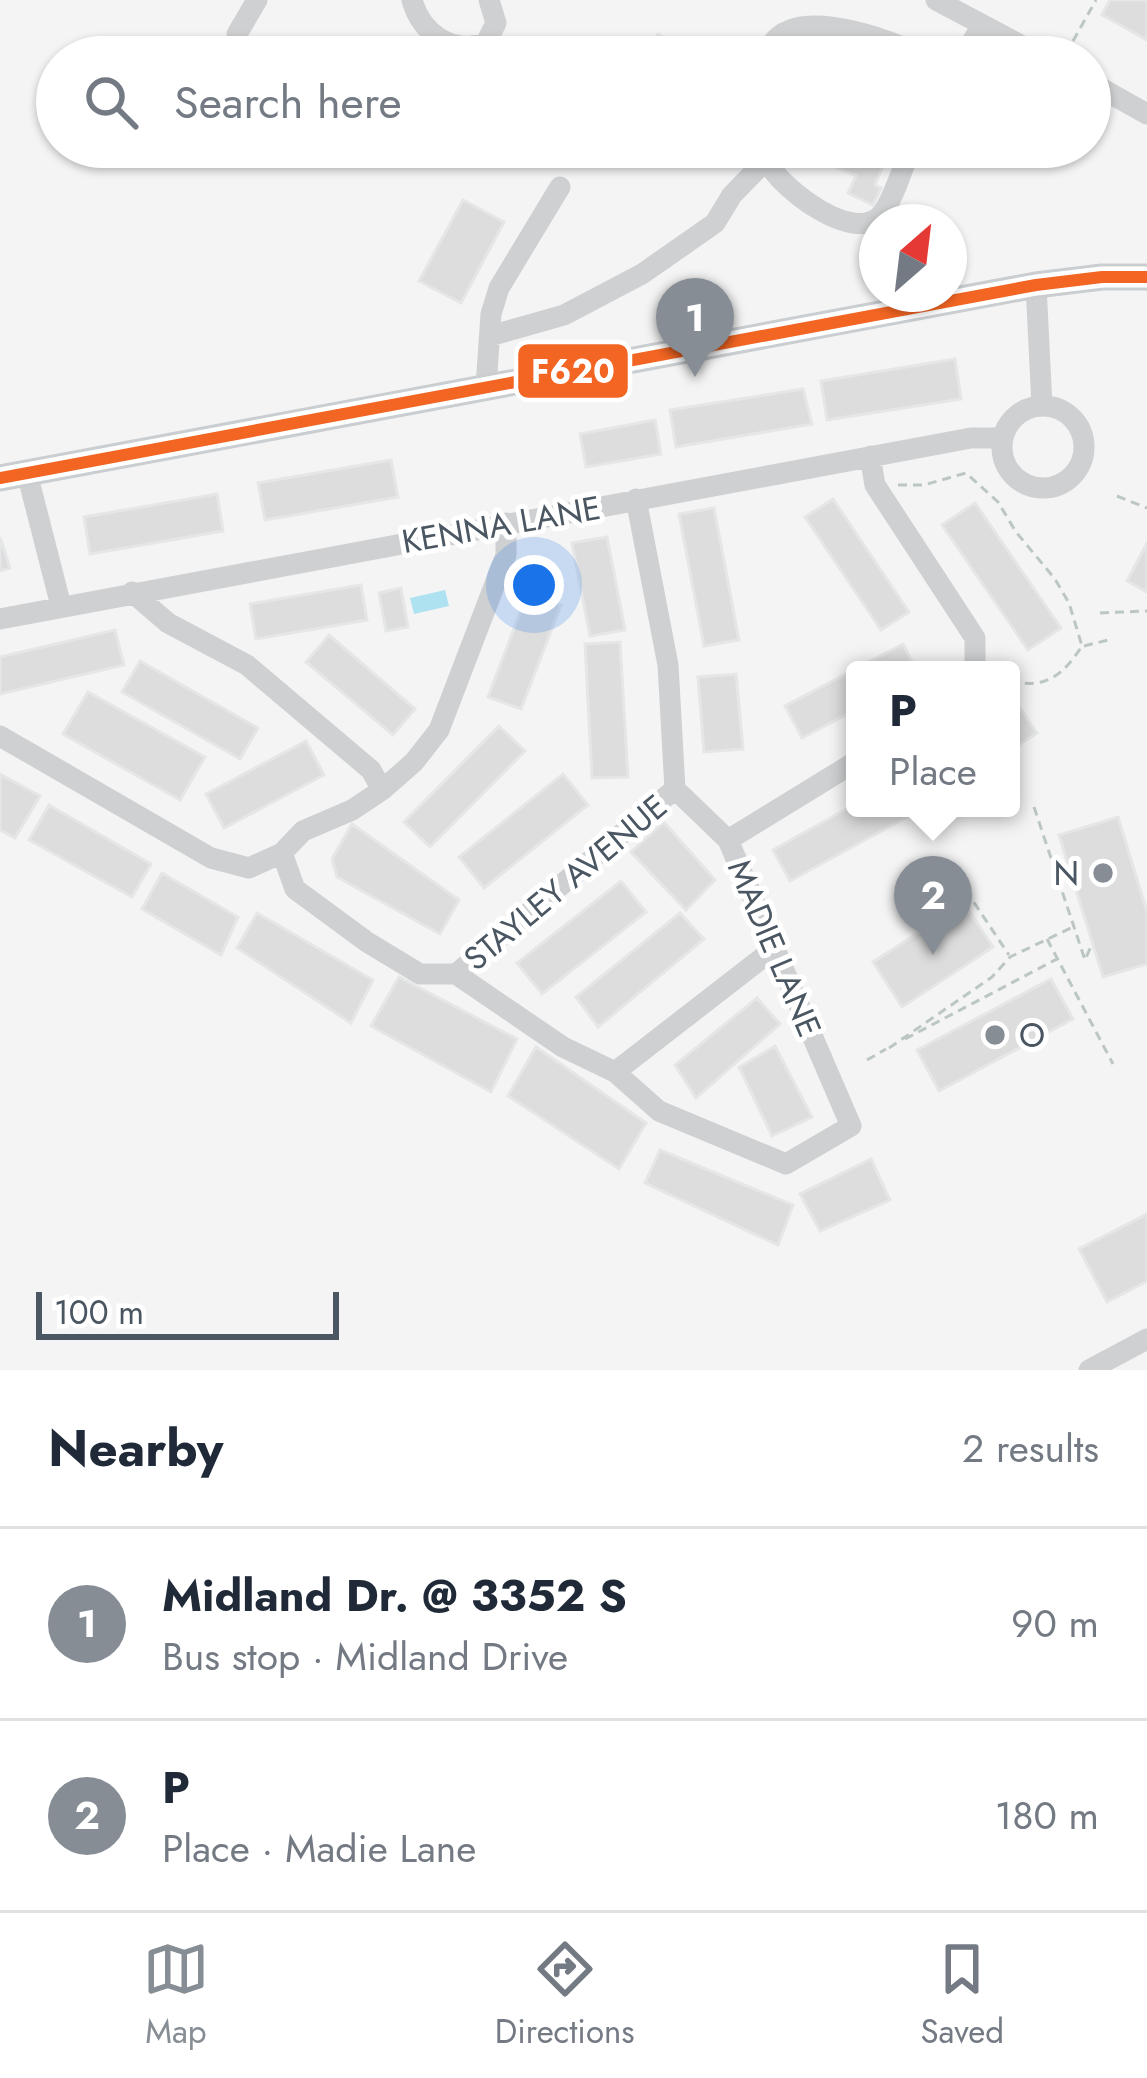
<!DOCTYPE html>
<html lang="en">
<head>
<meta charset="utf-8">
<style>
	:root { --surface:#fff; --page:#f2f2f3; --text:#1f2937; --muted:#747a83; --line:#e0e1e3; --accent:#868d94 }
	body { margin:0; font-family:Jost,sans-serif; background:var(--page); color:var(--text) }
	.compass { position:absolute; left:859px; top:204px; width:108px; height:108px; border-radius:50%; background:var(--surface); box-shadow:0 3px 9px #0004; rotate:28deg }
	.scale { position:absolute; left:36px; bottom:30px; width:303px; box-sizing:border-box; padding-left:12px; border:6px solid #4a5661; border-top:0; font-size:33px; line-height:42px; white-space:nowrap; color:#4a5661; -webkit-text-stroke:9px #fff; paint-order:stroke }
	.you { position:absolute; left:534px; top:585px; width:42px; height:42px; margin:-30px; border:9px solid #fff; border-radius:50%; background:#1a73e8; box-shadow:0 0 0 18px #1a73e833 }
	.badge { display:grid; place-items:center; width:78px; height:78px; border-radius:50%; background:var(--accent); color:#fff; font-size:39px; font-weight:700 }
	.pin { position:absolute; translate:-50% -99px; filter:drop-shadow(0 3px 6px #0008) }
	.pin::after { content:''; position:absolute; top:63px; width:42px; height:36px; background:inherit; clip-path:polygon(0 0,100% 0,50% 100%) }
	.popup { position:absolute; left:846px; top:661px; width:174px; height:156px; box-sizing:border-box; display:grid; place-content:center; border-radius:12px; background:var(--surface); filter:drop-shadow(0 3px 9px #0005); font-size:39px; white-space:nowrap; color:var(--muted) }
	.popup b { font-size:45px; color:var(--text) }
	.popup::after { content:''; position:absolute; left:50%; top:100%; margin-left:-24px; border:24px solid transparent; border-top-color:var(--surface) }
	.list { margin:0; padding:0; list-style:none }
	h2 { display:flex; justify-content:space-between; align-items:center; height:156px; margin:0; padding:0 48px; font-size:51px }
	h2 small { font-size:39px; font-weight:400; color:var(--muted) }
	.list li { display:grid; grid-template-columns:78px 1fr auto; gap:36px; align-items:center; box-sizing:border-box; height:192px; padding:0 48px; border-top:3px solid var(--line) }
	.list b { display:block; font-size:45px; white-space:nowrap }
	.list p { margin:0; font-size:39px; white-space:nowrap; color:var(--muted) }
	.list em { font-size:39px; font-style:normal; color:var(--muted) }
	.icon { flex:none; width:66px; height:66px; fill:none; stroke:currentColor; stroke-width:2; stroke-linecap:round; stroke-linejoin:round }
	.map { position:relative; flex:none; width:1147px; height:1370px; overflow:hidden }
	.search { position:absolute; background:var(--surface); box-shadow:0 3px 9px #0004; left:36px; right:36px; top:36px; height:132px; display:flex; align-items:center; gap:30px; box-sizing:border-box; padding:0 42px; border-radius:66px; color:var(--muted); font-size:45px }
	.sheet { height:540px; background:var(--surface) }
	nav { display:flex; justify-content:space-around; align-items:center; box-sizing:border-box; height:168px; border-top:3px solid var(--line); background:var(--surface); font-size:33px; color:var(--muted) }
	nav a { display:grid; justify-items:center; gap:6px }
	nav .on { color:var(--accent) }
	.map>svg:first-child { display:block }
	.water { fill:#aee2f0 }
	.building { fill:#ddddde; stroke:#e5e6e7; stroke-width:3 }
	.lines { fill:none; stroke-linecap:round; stroke-linejoin:round }
	.path { stroke:#bcc7c4; stroke-width:3; stroke-dasharray:9 6; stroke-linecap:butt }
	.minor { stroke:#ced0d2; stroke-width:21 }
	.major { stroke:#caced1; stroke-width:27 }
	.bus-1-casing { stroke:#fff; stroke-width:21 }
	.bus-1 { stroke:#f26522; stroke-width:12 }
	.poi-dot { fill:#868d94; stroke:#fff; stroke-width:4.5 }
	.labels { text-anchor:middle; stroke-width:10; stroke-linejoin:round; paint-order:stroke }
	.street-label { font-size:33px; fill:#4a5661; stroke:#fff }
	.poi-label { font-size:33px; fill:#4a5661; stroke:#fff; text-anchor:end }
	.line-badge { stroke:#fff; stroke-width:4.5 }
	.badge-label { font-size:33px; text-anchor:middle; font-weight:bold; fill:#fff }
</style>
</head>
<body>
<div class="map">
<svg width="1147" height="1370" viewBox="0 0 1147 1370">
	<rect width="100%" height="100%" fill="#f4f4f4"/>
	<path class="water" d="M445,590L449,606L414,614L410,598Z"/>
	<path class="building" d="M1110,0H1147V40L1102,15Z
		M658,34L691,53L689,57H645Z
		M800,147H891L875,185L881,188L873,205L848,193L856,176L799,151Z
		M463,200L504,222L461,303L419,281Z
		M955,359L961,399L827,420L821,381Z
		M803,389L812,424L676,447L670,410Z
		M655,420L661,454L586,467L580,434Z
		M391,460L398,497L265,520L258,483Z
		M217,494L223,531L90,554L84,517Z
		M833,499L909,612L881,630L805,517Z
		M975,503L1061,628L1028,650L942,525Z
		M714,508L739,640L704,646L679,514Z
		M0,537L10,568L0,571Z
		M607,537L625,630L590,636L572,543Z
		M1147,543V592L1127,581Z
		M361,585L367,620L256,639L250,604Z
		M401,588L408,627L386,631L379,593Z
		M528,592L561,605L521,709L488,697Z
		M115,630L124,665L0,694V657Z
		M329,635L415,709L393,735L306,662Z
		M620,642L628,777L592,778L585,644Z
		M903,644L916,670H855V710L802,738L785,706Z
		M140,661L258,728L240,759L122,692Z
		M736,674L743,749L704,752L698,677Z
		M88,692L205,757L180,800L63,734Z
		M1018,705L1037,733L1011,750V710Z
		M499,726L525,751L430,847L404,822Z
		M306,741L324,775L224,828L206,794Z
		M0,774L40,796L15,838L0,830Z
		M563,774L588,805L484,888L459,857Z
		M855,804V808H902L907,817L790,881L773,850Z
		M49,805L151,864L132,897L29,840Z
		M1118,817L1147,912V964L1103,977L1059,835Z
		M664,822L715,880L686,910L631,852Z
		M352,824L459,900L440,934L337,877L332,859Z
		M162,873L238,917L221,955L142,909Z
		M621,881L646,912L542,994L517,963Z
		M964,903L993,947L902,1007L873,962Z
		M257,913L373,980L351,1023L237,948Z
		M680,913L704,939L598,1027L576,997Z
		M399,977L517,1039L491,1092L371,1026Z
		M1051,979L1073,1019L939,1091L917,1050Z
		M757,998L780,1024L696,1098L675,1065Z
		M775,1046L812,1117L772,1136L739,1067Z
		M536,1047L646,1123L619,1169L508,1096Z
		M660,1150L793,1205L778,1245L645,1183Z
		M871,1159L890,1200L820,1231L800,1194Z
		M1147,1214V1281L1107,1302L1079,1249Z"/>
	<g class="lines">
		<path class="path" d="M1073,41L1096,0
			M898,485H924L966,473L998,502L1016,532L1055,579L1069,603L1082,646C1064,674 1046,690 1011,681
			M1117,496L1147,508
			M1100,613L1147,611
			M1084,646L1108,640
			M1034,807L1085,960L1092,944
			M949,865L1009,955
			M1047,939L1113,1064
			M905,1039L1057,959
			M889,1048L992,977L1010,957L1073,927
			M867,1060L886,1049"/>
		<path class="minor" d="M412,0C421,33 452,55 486,43L496,23L489,0
			M936,0L1043,57
			M237,34L257,0
			M766,57C781,0 878,35 926,57
			M963,57L982,25
			M1090,82L1147,114
			M764,148C766,154 767,160 770,166C785,191 853,243 880,216C892,204 904,164 911,147
			M1036,285L1042,406
			M490,336L564,315L642,274L715,223L732,195L768,158
			M486,387L491,314L499,288L560,187
			M1002 447a41 41 0 1 1 82 0a41 41 0 1 1-82 0Z
			M870,456L875,485L975,638V670
			M27,473L61,606
			M132,592L168,623L247,665L371,770L382,790
			M0,619L971,438H1003
			M0,736L211,858L249,868L282,853L295,889L367,942L420,974H456L563,1047L615,1072L659,1111L786,1164L851,1126L728,840L675,789L668,665L636,499
			M728,840L855,762
			M282,853L303,831L352,810L382,790L414,762L439,730L506,555V523
			M456,974L675,789
			M615,1072L775,948
			M1089,1370L1147,1339"/>
		<path class="major" d="M0,478L1036,285L1102,277H1147"/>
		<g class="bus-1-casing">
			<path id="bus-1" d="M0,478L1036,285L1102,277H1147"/>
		</g>
		<use href="#bus-1" class="bus-1"/>
	</g>
	<g class="poi-dot">
		<circle cx="1103" cy="873" r="12"/>
		<circle cx="995" cy="1035" r="12"/>
	</g>
	<g class="labels">
		<g class="street-label">
			<text transform="translate(501 524) rotate(-10)" y="12">KENNA LANE</text>
			<text transform="translate(565 882) rotate(-40)" y="12">STAYLEY AVENUE</text>
			<text transform="translate(775 948) rotate(67)" y="12">MADIE LANE</text>
		</g>
		<g class="poi-label">
			<text x="1079" y="885">N</text>
			<text x="1019" y="1047" text-anchor="start">O</text>
		</g>
	</g>
	<rect class="line-badge" x="516" y="342" width="114" height="58" rx="12" fill="#f26522"/>
	<g class="badge-label">
		<text x="573" y="383">F620</text>
	</g>
</svg>
<svg class="compass" viewBox="-18 -18 36 36"><path d="M0-13l5 13h-10z" fill="#e53935"/><path d="M0 13l5-13h-10z" fill="#747a83"/></svg>
<div class="scale">100 m</div>
<div class="you"></div>
<div class="pin badge" style="left:695px;top:377px">1</div>
<div class="pin badge" style="left:933px;top:955px">2</div>
<div class="popup"><b>P</b>Place</div>
<div class="search"><svg class="icon" aria-label="search" viewBox="0 0 24 24"><circle cx="10" cy="10" r="6"/><path d="M15 15l6 6"/></svg>Search here</div>
</div>
<section class="sheet">
<h2>Nearby<small>2 results</small></h2>
<ul class="list">
<li><span class="badge">1</span><div><b>Midland Dr. @ 3352 S</b><p>Bus stop · Midland Drive</p></div><em>90 m</em></li>
<li><span class="badge">2</span><div><b>P</b><p>Place · Madie Lane</p></div><em>180 m</em></li>
</ul>
</section>
<nav>
<a class="on"><svg class="icon" aria-label="map" viewBox="0 0 24 24"><path d="M3 6l6-2 6 2 6-2v14l-6 2-6-2-6 2zM9 4v14M15 6v14"/></svg>Map</a>
<a><svg class="icon" aria-label="directions" viewBox="0 0 24 24"><path d="M12 3l9 9-9 9-9-9zM9 14v-3h6M13 9l2 2-2 2"/></svg>Directions</a>
<a><svg class="icon" aria-label="saved" viewBox="0 0 24 24"><path d="M7 4h10v16l-5-4-5 4z"/></svg>Saved</a>
</nav>
</body>
</html>
